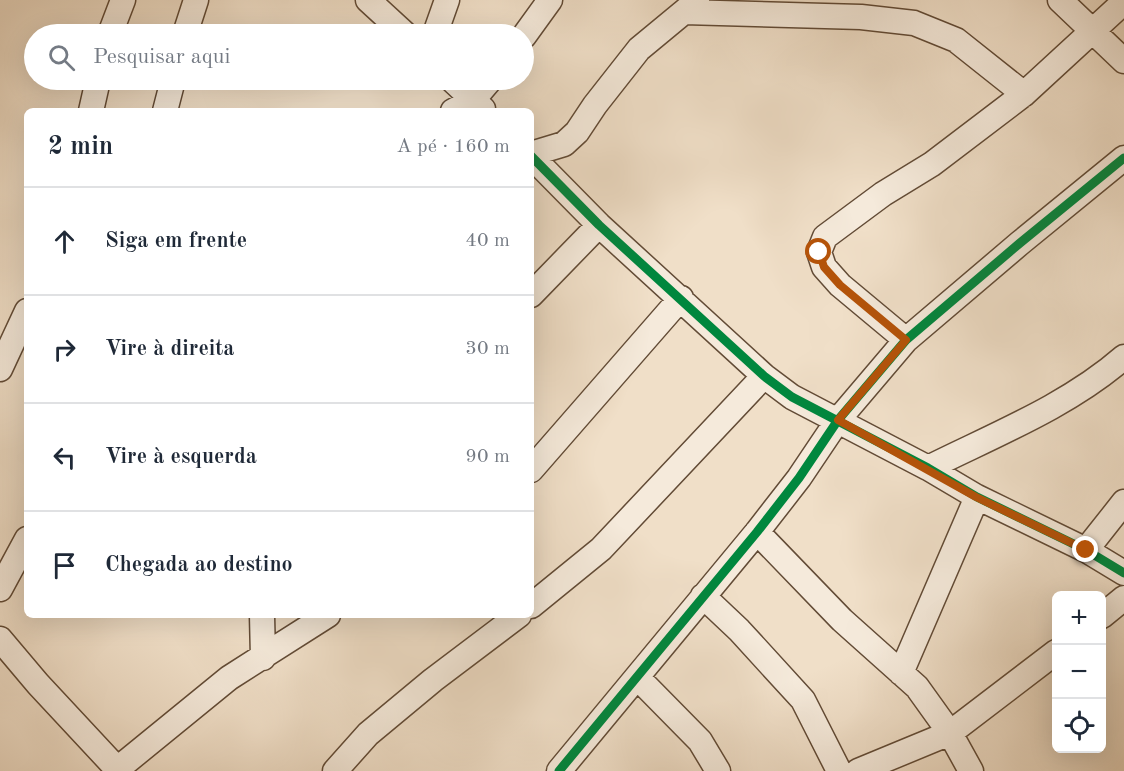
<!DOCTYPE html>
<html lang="pt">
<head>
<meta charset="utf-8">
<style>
	:root { --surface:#fff; --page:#f6f6f7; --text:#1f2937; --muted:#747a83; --line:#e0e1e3 }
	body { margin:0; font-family:"Old Standard TT",serif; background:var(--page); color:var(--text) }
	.controls { position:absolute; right:18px; bottom:18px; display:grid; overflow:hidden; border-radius:9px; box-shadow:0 6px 24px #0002 }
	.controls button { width:54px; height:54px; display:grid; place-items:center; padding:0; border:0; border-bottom:2px solid var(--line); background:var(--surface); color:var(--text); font:30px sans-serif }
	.stop { position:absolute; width:18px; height:18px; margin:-14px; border:4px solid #b45309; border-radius:50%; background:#fff }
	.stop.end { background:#b45309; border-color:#fff; box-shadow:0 2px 6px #0008 }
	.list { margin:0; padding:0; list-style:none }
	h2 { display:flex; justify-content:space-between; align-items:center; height:78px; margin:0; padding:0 24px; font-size:26px }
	h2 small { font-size:20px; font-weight:400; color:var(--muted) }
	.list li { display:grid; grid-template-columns:39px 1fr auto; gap:18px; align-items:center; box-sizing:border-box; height:108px; padding:0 24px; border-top:2px solid var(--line) }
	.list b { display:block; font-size:22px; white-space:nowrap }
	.list em { font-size:20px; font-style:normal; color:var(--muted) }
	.icon { flex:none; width:33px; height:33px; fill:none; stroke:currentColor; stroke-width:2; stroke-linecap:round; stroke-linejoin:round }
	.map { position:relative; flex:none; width:1124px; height:771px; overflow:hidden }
	.search { position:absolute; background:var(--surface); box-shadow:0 6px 24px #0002; left:24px; top:24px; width:510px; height:66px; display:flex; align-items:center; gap:15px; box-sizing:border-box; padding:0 21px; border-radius:33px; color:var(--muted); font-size:22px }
	.panel { position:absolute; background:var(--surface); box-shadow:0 6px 24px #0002; left:24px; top:108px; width:510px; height:510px; border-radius:9px }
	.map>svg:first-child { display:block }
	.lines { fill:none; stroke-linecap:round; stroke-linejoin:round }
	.minor-casing { stroke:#624b36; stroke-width:27 }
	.minor { stroke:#f5eadb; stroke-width:24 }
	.cycleway-casing { stroke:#f5eadb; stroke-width:13 }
	.cycleway { stroke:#00873e; stroke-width:9 }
	.route { stroke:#b45309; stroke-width:8 }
</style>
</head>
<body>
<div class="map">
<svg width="1124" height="771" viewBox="0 0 1124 771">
	<rect width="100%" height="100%" fill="#f0dfc8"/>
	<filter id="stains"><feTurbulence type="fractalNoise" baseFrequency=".00333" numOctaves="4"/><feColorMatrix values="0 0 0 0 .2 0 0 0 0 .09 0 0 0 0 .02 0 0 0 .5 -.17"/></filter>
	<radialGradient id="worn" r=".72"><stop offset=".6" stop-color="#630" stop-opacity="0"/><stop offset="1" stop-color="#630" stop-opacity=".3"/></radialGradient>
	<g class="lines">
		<g class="minor-casing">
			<path id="minor" d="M368,0L405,34
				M1060,0L1124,61
				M684,12L861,17L914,23L956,40L1024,94
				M110,34L123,0
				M185,34L196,0
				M435,34L447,0
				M524,36L550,0
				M452,80L483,109
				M91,111L98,80
				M165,111L173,80
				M453,111L473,100L490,80
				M531,154L564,144L577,132L595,105L639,49L697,1
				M531,156L599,225L764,376L792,397L928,468L977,497L1086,550L1124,573
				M531,295L599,225
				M906,340L840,285L824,267L819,252L825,237L883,194L932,164L1024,94L1124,2
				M0,369L27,311
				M928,468C994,435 1068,406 1124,357
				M531,470L681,298
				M757,532L842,620L917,687L950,733L971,771
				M1086,550L1124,502
				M0,589L27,539
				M703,596L739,630L803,700L839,771
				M531,606L601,549L764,376
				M262,615L263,658
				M1102,616L1124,598
				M0,639L38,684L119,771
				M901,673L977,497
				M637,677L700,741L718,771
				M115,771L229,678L328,615
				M335,771L368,734L433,680L519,615
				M559,771L757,532L799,478L838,420L906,340L1020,243L1124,158
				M858,771L950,733L1056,652"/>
		</g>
		<use href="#minor" class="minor"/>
		<g class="cycleway-casing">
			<path id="cycleway" d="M531,156L599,225L764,376L792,397L928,468L977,497L1086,550L1124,573
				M559,771L757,532L799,478L838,420L906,340L1020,243L1124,158"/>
		</g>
		<use href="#cycleway" class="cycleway"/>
	</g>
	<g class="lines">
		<path class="route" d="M819,252L824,267L840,285L906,340L838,420L976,497L1086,550"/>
	</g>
	<rect width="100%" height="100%" filter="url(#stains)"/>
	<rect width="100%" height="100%" fill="url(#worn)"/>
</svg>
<div class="controls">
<button>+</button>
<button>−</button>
<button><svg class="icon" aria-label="locate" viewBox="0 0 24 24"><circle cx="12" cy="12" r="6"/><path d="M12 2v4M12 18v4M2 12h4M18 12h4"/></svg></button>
</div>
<div class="stop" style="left:819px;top:252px"></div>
<div class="stop end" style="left:1086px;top:550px"></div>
<div class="search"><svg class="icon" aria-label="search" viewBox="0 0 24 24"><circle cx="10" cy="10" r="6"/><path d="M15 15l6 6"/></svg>Pesquisar aqui</div>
<section class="panel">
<h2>2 min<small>A pé · 160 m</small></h2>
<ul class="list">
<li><svg class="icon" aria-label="ahead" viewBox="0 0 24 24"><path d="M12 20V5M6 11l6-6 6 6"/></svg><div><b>Siga em frente</b></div><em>40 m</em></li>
<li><svg class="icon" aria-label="right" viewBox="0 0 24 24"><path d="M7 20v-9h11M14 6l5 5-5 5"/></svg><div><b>Vire à direita</b></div><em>30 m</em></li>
<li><svg class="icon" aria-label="left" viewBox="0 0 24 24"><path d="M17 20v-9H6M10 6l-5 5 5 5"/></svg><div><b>Vire à esquerda</b></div><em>90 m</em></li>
<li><svg class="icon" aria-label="arrive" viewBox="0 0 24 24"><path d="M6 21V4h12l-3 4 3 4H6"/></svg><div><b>Chegada ao destino</b></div></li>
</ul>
</section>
</div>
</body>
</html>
